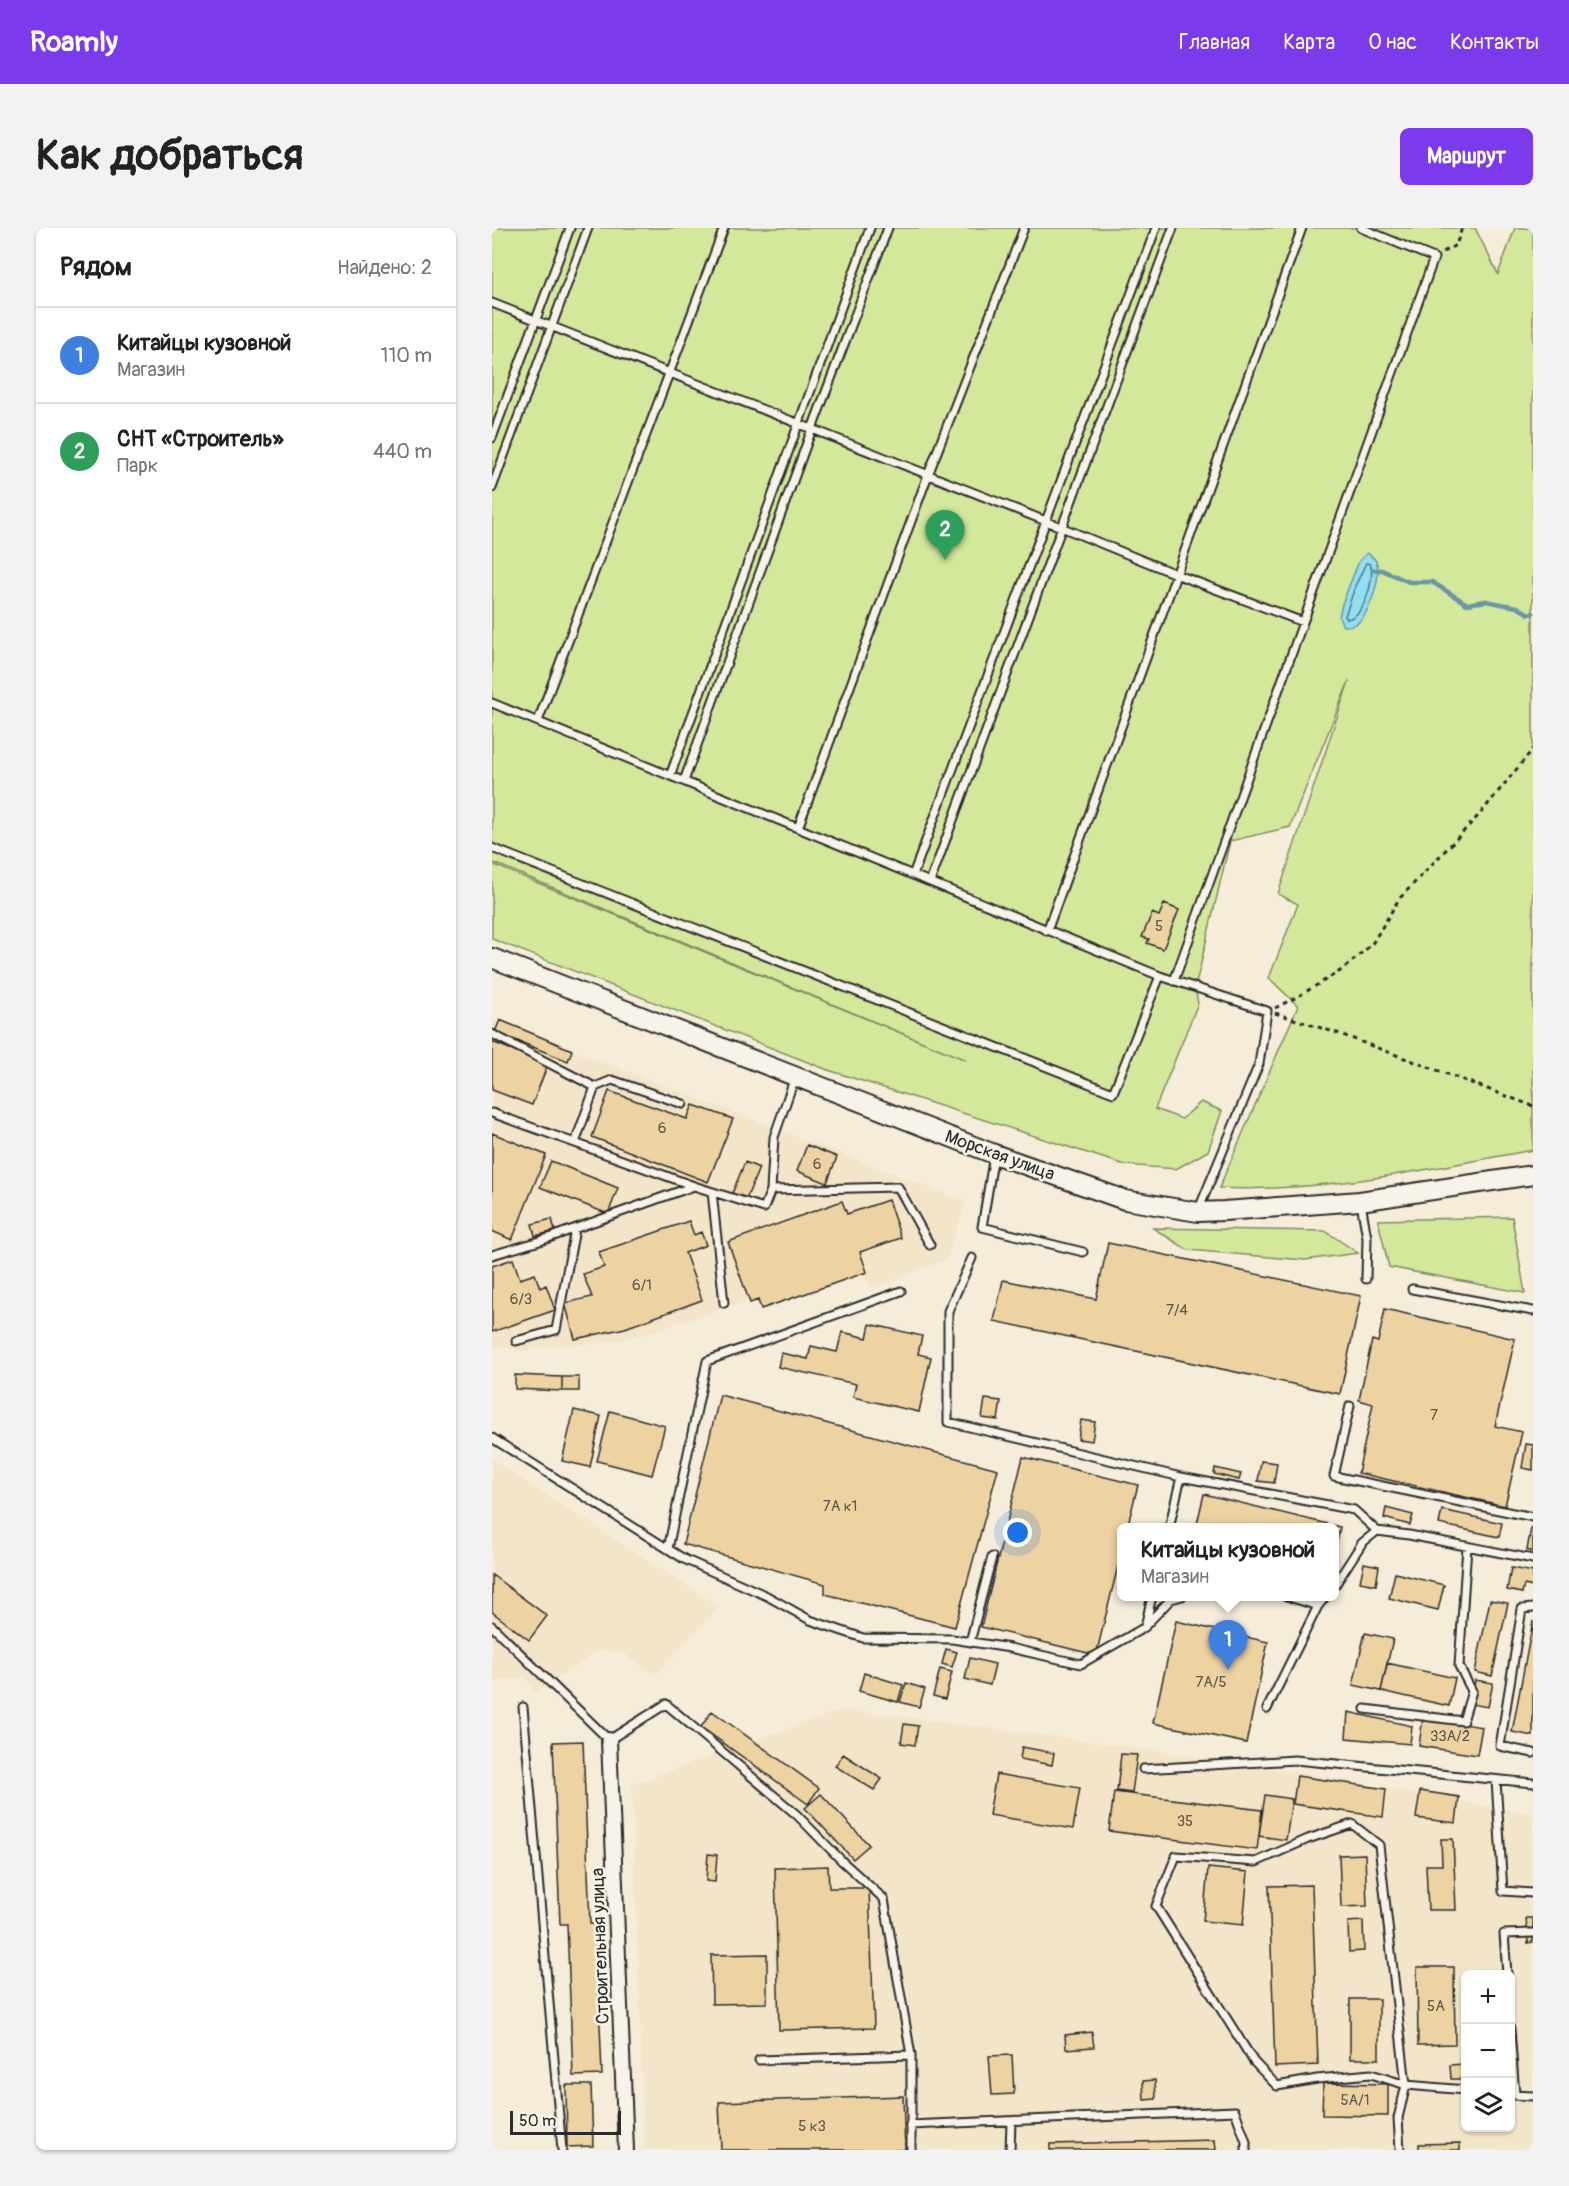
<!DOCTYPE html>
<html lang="ru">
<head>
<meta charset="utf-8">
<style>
	:root { --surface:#fff; --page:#f2f2f2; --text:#222; --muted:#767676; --line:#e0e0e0; --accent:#7c3aed }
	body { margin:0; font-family:Pangolin,sans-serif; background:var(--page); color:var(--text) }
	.controls { position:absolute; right:18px; bottom:18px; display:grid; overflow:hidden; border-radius:9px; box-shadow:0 2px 4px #0004 }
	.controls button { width:54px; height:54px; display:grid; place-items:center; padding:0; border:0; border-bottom:2px solid var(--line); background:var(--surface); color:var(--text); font:30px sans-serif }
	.scale { position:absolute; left:18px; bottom:15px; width:111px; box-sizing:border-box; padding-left:6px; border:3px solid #2b2b2b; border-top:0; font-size:16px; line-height:21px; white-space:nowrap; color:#2b2b2b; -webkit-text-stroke:4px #f7f3e8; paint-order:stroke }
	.you { position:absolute; left:526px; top:1305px; width:21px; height:21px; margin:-15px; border:4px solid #fff; border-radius:50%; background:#1a73e8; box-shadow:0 0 0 9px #1a73e833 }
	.badge { display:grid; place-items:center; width:39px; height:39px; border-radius:50%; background:var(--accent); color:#fff; font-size:20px; font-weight:700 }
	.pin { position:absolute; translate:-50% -50px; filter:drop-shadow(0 2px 3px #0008) }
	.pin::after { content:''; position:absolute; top:32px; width:21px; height:18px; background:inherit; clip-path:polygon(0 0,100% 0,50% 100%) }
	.popup { position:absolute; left:625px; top:1295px; width:222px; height:78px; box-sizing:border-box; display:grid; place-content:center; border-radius:9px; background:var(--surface); filter:drop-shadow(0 2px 4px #0005); font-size:20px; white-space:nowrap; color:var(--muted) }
	.popup b { font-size:22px; color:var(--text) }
	.popup::after { content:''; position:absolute; left:50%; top:100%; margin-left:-12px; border:12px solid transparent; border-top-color:var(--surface) }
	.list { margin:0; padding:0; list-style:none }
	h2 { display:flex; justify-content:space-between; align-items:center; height:78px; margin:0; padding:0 24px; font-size:26px }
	h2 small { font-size:20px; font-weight:400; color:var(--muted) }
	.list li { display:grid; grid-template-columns:39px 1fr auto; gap:18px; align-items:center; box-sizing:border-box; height:96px; padding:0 24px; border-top:2px solid var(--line) }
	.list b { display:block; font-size:22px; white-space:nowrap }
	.list p { margin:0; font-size:20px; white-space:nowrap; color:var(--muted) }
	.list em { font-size:20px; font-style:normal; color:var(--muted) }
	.icon { flex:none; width:33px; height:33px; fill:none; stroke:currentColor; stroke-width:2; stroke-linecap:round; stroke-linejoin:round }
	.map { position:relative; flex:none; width:1041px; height:1922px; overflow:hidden; border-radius:9px }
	header { display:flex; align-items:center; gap:36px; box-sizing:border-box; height:84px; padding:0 30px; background:var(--accent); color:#fff }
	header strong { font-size:28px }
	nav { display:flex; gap:33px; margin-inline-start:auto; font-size:21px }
	.intro { display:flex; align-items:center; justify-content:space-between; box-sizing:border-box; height:144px; padding:0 36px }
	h1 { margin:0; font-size:42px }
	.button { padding:15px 27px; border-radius:9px; background:var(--accent); color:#fff; font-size:21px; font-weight:700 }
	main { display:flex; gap:36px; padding:0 36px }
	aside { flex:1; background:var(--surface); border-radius:9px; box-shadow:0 2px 4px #0004 }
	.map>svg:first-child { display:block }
	.built { fill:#f3e5c9; fill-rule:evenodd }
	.green { fill:#d4e89c; stroke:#808a64; stroke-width:1.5 }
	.water { fill:#92def2; stroke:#6996a2; stroke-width:1.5 }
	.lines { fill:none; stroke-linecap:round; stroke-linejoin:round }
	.shore { stroke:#54737b; stroke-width:1.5 }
	.stream { stroke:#6996a2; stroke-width:4.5 }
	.building { fill:#edd3a2; stroke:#2b2b2b; stroke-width:1.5 }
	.lane-casing { stroke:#2b2b2b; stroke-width:11 }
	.street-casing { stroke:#2b2b2b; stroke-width:18 }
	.secondary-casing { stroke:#2b2b2b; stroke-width:22 }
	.path { stroke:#2b2b2b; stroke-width:3; stroke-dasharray:4.5 4.5; stroke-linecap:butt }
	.lane { stroke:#f7f3e8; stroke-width:7 }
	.street { stroke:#f7f3e8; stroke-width:14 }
	.secondary { stroke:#f7f3e8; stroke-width:18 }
	.labels { text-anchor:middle; stroke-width:5; stroke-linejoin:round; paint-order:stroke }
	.number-label { font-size:15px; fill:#5c5549 }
	.street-label { font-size:18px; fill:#2b2b2b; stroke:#f7f3e8 }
</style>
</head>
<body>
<header>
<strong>Roamly</strong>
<nav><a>Главная</a><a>Карта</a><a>О нас</a><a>Контакты</a></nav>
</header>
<div class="intro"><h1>Как добраться</h1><a class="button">Маршрут</a></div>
<main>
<aside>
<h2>Рядом<small>Найдено: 2</small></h2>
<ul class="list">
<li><span class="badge" style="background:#3f7fe0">1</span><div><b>Китайцы кузовной</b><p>Магазин</p></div><em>110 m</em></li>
<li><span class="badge" style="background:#2e9e5b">2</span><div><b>СНТ «Строитель»</b><p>Парк</p></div><em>440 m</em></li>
</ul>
</aside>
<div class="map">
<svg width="1041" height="1922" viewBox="0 0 1041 1922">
	<rect width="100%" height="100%" fill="#f5edda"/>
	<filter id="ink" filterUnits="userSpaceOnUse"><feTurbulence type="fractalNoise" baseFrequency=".0167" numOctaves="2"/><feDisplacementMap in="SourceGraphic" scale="12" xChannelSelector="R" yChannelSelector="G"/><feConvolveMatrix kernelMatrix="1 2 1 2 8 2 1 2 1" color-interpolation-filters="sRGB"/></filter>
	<g filter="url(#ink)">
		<path class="built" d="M0,792L474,973L455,1031L379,1061L367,1037L136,1111L30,1123L0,1119Z
			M0,1231L228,1379L163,1447L131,1425L108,1422L44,1465L33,1449L0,1454Z
			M351,1481L619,1516L804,1544L1041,1586V1922H152L140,1556ZM974,1746H1018V1900H974Z"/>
		<path class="green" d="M0,0H983L1006,46L1023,0H1041V922C938,940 833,965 727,960L806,778L777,750L806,676L786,666L857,453L798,599L738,613L703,760L706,775L663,881L690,891L709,874L730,883L716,923L684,941L633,937L336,842L0,711V636L474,832L0,634Z
			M1020,989L1033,1065L897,1039L886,992Z
			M661,1000L833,1003L866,1025L813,1032L696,1022Z"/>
		<path class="water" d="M875,325C881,328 885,333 886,340C887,354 877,388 864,396C861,398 855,398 851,398L847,389L850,376L867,333Z"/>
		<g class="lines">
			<path class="shore" d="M874,335L878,336C884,349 872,390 855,391L853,388L864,356Z"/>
			<path class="stream" d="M881,342H890L917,354H940L975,376L994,373L1025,379L1037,386L1041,385"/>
		</g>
		<path class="building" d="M672,676L687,682L671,721L655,715L657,711L650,709L660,685L667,688Z
			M8,792L80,822L76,833L3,804Z
			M0,814L56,836L40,877L0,862Z
			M117,863L195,891L201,877L241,891L216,954L100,909Z
			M0,905L54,927L20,1012L0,1003Z
			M315,917L345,929L335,955L305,943Z
			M59,933L126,960L116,986L48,959Z
			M253,934L267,940L253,974L239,968Z
			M396,972L409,1010L368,1024L375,1044L269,1081L266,1072L258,1075L236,1014L350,973L355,986Z
			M60,991L63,1003L43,1008L40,996Z
			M197,993L202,1007L209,1004L214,1017L193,1025L210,1072L133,1100L83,1111L73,1075L100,1069L91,1046L112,1039L107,1024Z
			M616,1015L869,1068L848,1166L502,1093L511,1052L604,1071Z
			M21,1031L28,1051L43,1046L48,1060L54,1057L63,1082L0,1104V1038Z
			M893,1081L1023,1111L1003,1198L1030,1204L1013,1278L866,1245L881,1176L867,1172L880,1112L886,1114Z
			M378,1096L430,1108L426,1126L439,1129L427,1184L361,1169L364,1156L286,1139L289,1125L316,1131L319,1118L345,1124L350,1104L375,1110Z
			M23,1147L70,1149V1163L23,1161Z
			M70,1149H87V1163H70Z
			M228,1167L506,1241L463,1399L333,1366V1356L191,1316Z
			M493,1171L509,1173L506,1192L490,1190Z
			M82,1182L109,1188L98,1239L70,1233Z
			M118,1183L173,1198L160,1247L105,1233Z
			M589,1192L603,1194L600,1213L586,1211Z
			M1034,1216L1041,1217V1242L1030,1240Z
			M531,1229L646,1257L635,1300H630V1322L604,1427L489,1399Z
			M769,1233L785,1235L782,1255L766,1253Z
			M723,1240L749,1246L747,1252L722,1246Z
			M712,1266L848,1299L843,1324V1300H704Z
			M894,1280L921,1287L918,1297L892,1290Z
			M950,1282L1010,1295L1007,1309L947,1296Z
			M1039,1300L1041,1301V1324L1035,1322Z
			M872,1335L887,1338L884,1357L868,1354Z
			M1019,1340L1041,1344V1359L1032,1357L1030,1365L1015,1362Z
			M903,1345L952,1357L946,1382L897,1370Z
			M0,1347L55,1388L37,1412L0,1384Z
			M998,1372L1016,1375L1000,1448L983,1444Z
			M684,1393L776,1414L754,1515L661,1495Z
			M1041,1393V1508L1020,1504Z
			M873,1405L901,1411L889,1463L861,1457Z
			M454,1421L465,1424L460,1439L450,1436Z
			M478,1430L503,1436L498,1457L473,1451Z
			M895,1435L963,1450L957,1478L889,1463Z
			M448,1441L460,1444L453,1471L441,1468Z
			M372,1445L411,1457L406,1474L367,1463Z
			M983,1452L1001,1455L996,1479L979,1476Z
			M414,1455L433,1461L427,1479L408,1474Z
			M220,1483L327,1560L316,1576L209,1499Z
			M856,1484L920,1498L918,1516L854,1510Z
			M931,1489L990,1499L985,1527L927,1518Z
			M412,1496L426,1498L423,1517L409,1515Z
			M91,1513L98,1696H104L110,1847L81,1848L75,1696H68L61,1514Z
			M530,1519L562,1525L560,1537L528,1531Z
			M351,1526L390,1551L382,1562L343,1538Z
			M629,1526L645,1527L640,1565L625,1563Z
			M504,1546L588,1560L581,1601L497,1587Z
			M805,1548L894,1561L891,1589L801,1576Z
			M928,1563L967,1569L964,1595L924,1590Z
			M622,1564L770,1582L765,1622L617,1603Z
			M329,1566L377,1617L361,1631L313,1580Z
			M773,1567L800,1571L794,1612L767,1608Z
			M949,1611H961L964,1682H936L934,1637H950Z
			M216,1626L225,1627L223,1654L214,1653Z
			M873,1626L875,1678L849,1679L847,1627Z
			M336,1638L337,1660H377L382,1800L287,1802L283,1640Z
			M716,1640L756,1644L751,1697L711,1693Z
			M820,1657L826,1837L783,1839L777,1658Z
			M1034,1690H1041V1714L1036,1715Z
			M871,1693L872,1723L857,1724L856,1694Z
			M275,1726V1775L220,1776L219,1727Z
			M925,1739H962L963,1816L926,1817Z
			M858,1771H887V1831H858Z
			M600,1804L602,1819L574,1821L573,1807Z
			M520,1827L522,1866L500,1867L497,1828Z
			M972,1836V1851H959L958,1837Z
			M663,1852L664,1871L652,1872L651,1853Z
			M831,1855L896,1856V1888L830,1887Z
			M74,1857H99L101,1918L75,1919Z
			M411,1868L413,1922H229L227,1874Z
			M723,1912L724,1922H558V1916Z
			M968,1915V1922H927V1916Z"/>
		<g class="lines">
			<g class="lane-casing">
				<path id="lane" d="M0,75L569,299L686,347L811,394
					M0,210L78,0
					M0,260L96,0
					M0,475L668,748L775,783L767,836L706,983
					M46,493L232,0
					M178,548L378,0
					M192,553L320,201L396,0
					M306,600L436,247L532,0
					M0,620L621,865L668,748
					M421,647L664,0
					M438,654L681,0
					M555,703L810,0
					M682,753L942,30L869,0
					M0,806L103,859L83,915
					M103,859L120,852L191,876
					M0,885L202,958
					M502,927L490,999L591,1024
					M279,962L406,959L438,1017
					M220,964L232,1075
					M869,975L875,1010L874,1051
					M0,1027L48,1013L202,958L272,980L279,962L282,909L303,849
					M480,1030L456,1083V1194L689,1249L677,1300
					M920,1061L1041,1083
					M24,1113L64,1102L83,1001
					M858,1178L842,1248L1041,1289
					M0,1210L192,1331L275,1368L318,1392L371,1410L460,1411L518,1420L589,1436L653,1399L660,1368
					M689,1249L862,1282L885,1303L917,1307L1041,1331
					M176,1321L215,1133L409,1063
					M843,1357L870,1315L885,1303
					M794,1368L826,1378L834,1368
					M1041,1380L1030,1381L1008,1518L1041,1525
					M0,1398L117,1512L174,1476L305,1587L350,1633L392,1671L419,1827V1922
					M653,1398L679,1371L690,1368
					M478,1414L500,1329
					M31,1479L70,1922
					M775,1481L826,1378
					M873,1481L971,1493L980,1463L967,1438L975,1318
					M651,1541L803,1532L1041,1555
					M1004,1552L1011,1663L1041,1665
					M1015,1746L1012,1706L1041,1705
					M1018,1801L1023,1867
					M267,1832L419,1827
					M1021,1867L1041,1868
					M418,1897L743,1883L754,1914V1922
					M518,1922L519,1893
					M908,1922L906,1890L914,1857L887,1617L860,1596L816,1611L764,1634L684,1628L664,1678L762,1834L785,1858L825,1851L879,1846L914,1857L974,1862"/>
			</g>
			<g class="street-casing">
				<path id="street" d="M117,1512L134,1922"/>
			</g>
			<g class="secondary-casing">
				<path id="secondary" d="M0,730L502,926L633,972L706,984L732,983L868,973L1041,947"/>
			</g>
			<path class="path" d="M951,24L964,17L970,0
				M783,780L805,769L850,742L880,716L907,671L988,586L1041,521
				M783,785L848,806L1041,878"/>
			<use href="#lane" class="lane"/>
			<use href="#street" class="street"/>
			<use href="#secondary" class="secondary"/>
		</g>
	</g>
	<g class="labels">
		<g class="number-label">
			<text x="667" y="703">5</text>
			<text x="170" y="905">6</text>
			<text x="325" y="941">6</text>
			<text x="150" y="1062">6/1</text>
			<text x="29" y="1076">6/3</text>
			<text x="685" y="1087">7/4</text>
			<text x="942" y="1192">7</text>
			<text x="348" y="1283">7А к1</text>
			<text x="719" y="1459">7А/5</text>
			<text x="958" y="1513">33А/2</text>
			<text x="693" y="1598">35</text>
			<text x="944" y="1783">5А</text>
			<text x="863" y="1877">5А/1</text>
			<text x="320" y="1903">5 к3</text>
		</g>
		<g class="street-label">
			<text transform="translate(508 927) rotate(20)" y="6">Морская улица</text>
			<text transform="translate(108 1718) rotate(-92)" y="6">Строительная улица</text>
		</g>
	</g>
</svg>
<div class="controls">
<button>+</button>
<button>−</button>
<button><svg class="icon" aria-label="layers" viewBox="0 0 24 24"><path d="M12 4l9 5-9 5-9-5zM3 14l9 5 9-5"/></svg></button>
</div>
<div class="scale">50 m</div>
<div class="you"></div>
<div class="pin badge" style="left:736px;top:1442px;background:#3f7fe0">1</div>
<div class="popup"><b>Китайцы кузовной</b>Магазин</div>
<div class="pin badge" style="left:453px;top:332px;background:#2e9e5b">2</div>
</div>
</main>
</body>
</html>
